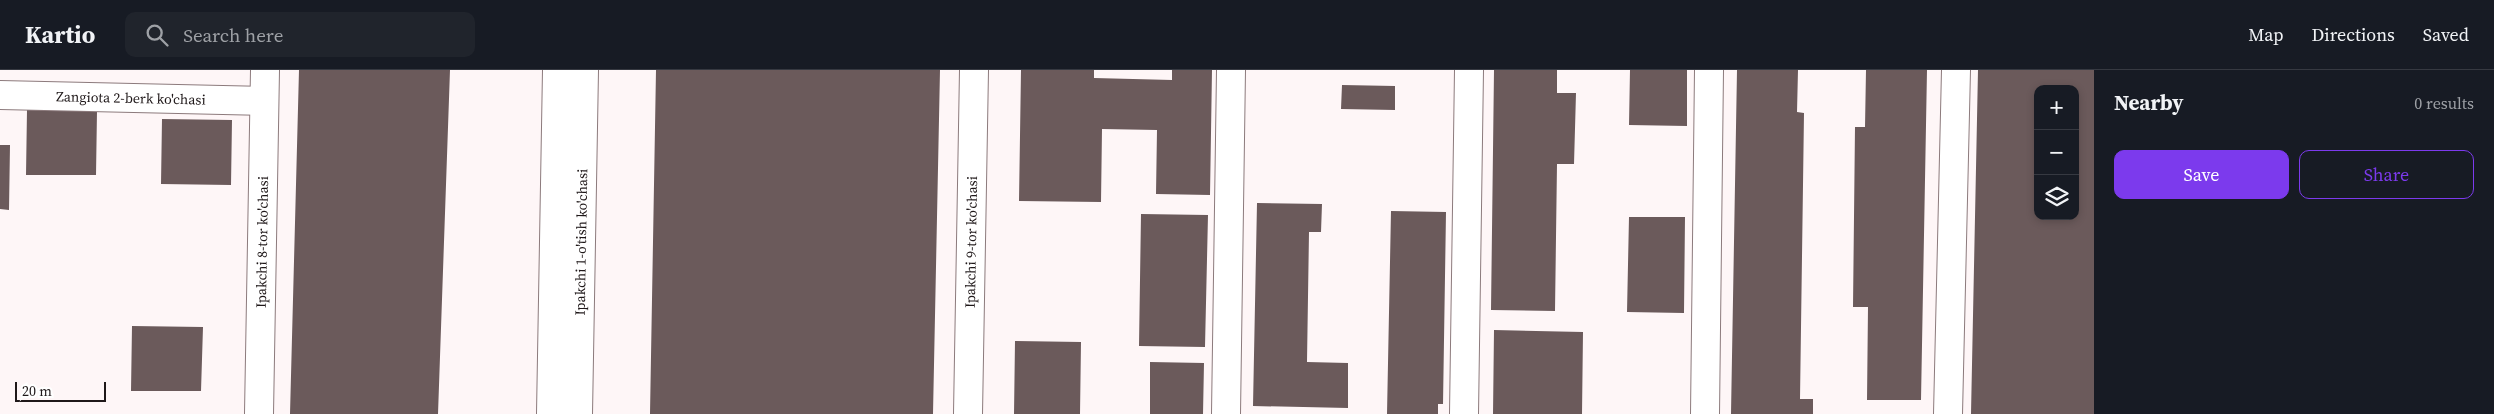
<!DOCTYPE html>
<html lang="en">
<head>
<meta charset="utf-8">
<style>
	:root { --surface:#171b24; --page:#20242c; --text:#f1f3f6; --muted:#9ea1a6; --line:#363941; --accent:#7c3aed }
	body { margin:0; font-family:"Source Serif 4",serif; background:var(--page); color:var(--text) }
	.controls { position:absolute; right:15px; top:15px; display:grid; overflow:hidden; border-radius:10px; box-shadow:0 2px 8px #0003 }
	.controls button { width:45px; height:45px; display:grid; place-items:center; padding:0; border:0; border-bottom:1px solid var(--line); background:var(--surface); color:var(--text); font:25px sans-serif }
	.scale { position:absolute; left:15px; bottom:12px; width:91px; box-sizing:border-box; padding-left:5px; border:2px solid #1f1819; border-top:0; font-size:14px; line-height:18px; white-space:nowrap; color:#1f1819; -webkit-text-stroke:4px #fff; paint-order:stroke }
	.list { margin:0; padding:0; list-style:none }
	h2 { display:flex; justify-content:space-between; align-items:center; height:65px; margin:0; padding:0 20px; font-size:21px }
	h2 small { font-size:16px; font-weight:400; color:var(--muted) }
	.actions { display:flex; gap:10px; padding:15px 20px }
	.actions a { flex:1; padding:11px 0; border:1px solid var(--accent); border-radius:10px; text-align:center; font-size:18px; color:var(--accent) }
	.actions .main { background:var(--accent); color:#fff }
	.icon { flex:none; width:28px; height:28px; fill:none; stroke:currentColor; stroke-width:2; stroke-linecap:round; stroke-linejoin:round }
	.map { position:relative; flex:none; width:2094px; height:344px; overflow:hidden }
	header { display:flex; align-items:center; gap:30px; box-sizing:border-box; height:70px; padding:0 25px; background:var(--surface); border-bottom:1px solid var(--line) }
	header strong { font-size:24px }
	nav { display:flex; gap:28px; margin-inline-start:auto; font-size:18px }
	.search { width:350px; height:45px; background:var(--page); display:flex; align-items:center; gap:12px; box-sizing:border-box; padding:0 18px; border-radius:10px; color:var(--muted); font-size:19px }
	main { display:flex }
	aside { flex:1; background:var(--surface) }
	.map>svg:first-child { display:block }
	.building { fill:#6b5a5b; fill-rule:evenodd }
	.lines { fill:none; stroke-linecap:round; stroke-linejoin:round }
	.minor-casing { stroke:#8c7a7c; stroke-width:30 }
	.secondary-casing { stroke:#8c7a7c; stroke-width:30 }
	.minor { stroke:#fff; stroke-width:28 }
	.secondary { stroke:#fff; stroke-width:28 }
	.labels { text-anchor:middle; stroke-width:5; stroke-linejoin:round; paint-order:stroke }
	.street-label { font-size:14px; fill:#1f1819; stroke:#fff }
</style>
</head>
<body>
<header>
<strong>Kartio</strong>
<div class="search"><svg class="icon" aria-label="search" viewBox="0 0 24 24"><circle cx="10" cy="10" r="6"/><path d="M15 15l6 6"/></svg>Search here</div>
<nav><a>Map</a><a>Directions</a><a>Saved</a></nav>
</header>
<main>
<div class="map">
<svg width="2094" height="344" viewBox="0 0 2094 344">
	<rect width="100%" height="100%" fill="#fef6f7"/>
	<path class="building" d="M299,0H450L438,344H290Z
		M656,0H940L933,344H650Z
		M1021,0H1094V8L1172,10V0H1212L1210,125L1156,124L1157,60L1102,59L1101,132L1019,131Z
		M1494,0H1557V23H1576L1574,94H1557L1555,241L1491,240Z
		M1630,0H1687V56L1629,55Z
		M1737,0H1798L1797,42L1804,43L1800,329H1813V344H1731Z
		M1866,0H1927L1921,330H1867L1868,237H1853L1855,57H1865Z
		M1978,0H2094V344H1971ZM2038,19H2075V146H2038Z
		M1342,15L1395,16V40L1341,39Z
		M27,40L97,41L96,105H26Z
		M162,49L232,50L231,115L161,114Z
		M0,75H10L9,140L0,139Z
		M1257,133L1322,134L1321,162H1309L1307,292L1348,293V338L1253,336Z
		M1391,141L1446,142L1443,334H1438V344H1387Z
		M1141,144L1208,145L1205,277L1139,276Z
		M1629,147H1685L1684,243L1627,242Z
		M132,256L203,257L201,321H131Z
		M1494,260L1583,262L1582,344H1493Z
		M1015,271L1081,272L1080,344H1014Z
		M1150,292L1204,293L1203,344H1150Z"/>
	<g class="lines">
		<g class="minor-casing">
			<g id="minor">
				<path id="s1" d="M0,25L264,31"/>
				<path id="s2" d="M259,344L265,0"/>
				<path id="s3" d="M968,344L974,0"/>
				<path d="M1226,344L1231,0"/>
				<path d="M1464,344L1469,0"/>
				<path d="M1705,344L1709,0"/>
				<path d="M1948,344L1956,0"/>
			</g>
		</g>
		<g class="secondary-casing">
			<g id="secondary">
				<path d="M551,344L557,0"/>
				<path id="s4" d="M578,344L584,0"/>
			</g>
		</g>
		<use href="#minor" class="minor"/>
		<use href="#secondary" class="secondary"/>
	</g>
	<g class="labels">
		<g class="street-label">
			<text dy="5" stroke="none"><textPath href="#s1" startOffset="131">Zangiota 2-berk ko'chasi</textPath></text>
			<text dy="5" stroke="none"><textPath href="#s2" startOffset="172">Ipakchi 8-tor ko'chasi</textPath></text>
			<text dy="5" stroke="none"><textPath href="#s4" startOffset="172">Ipakchi 1-o'tish ko'chasi</textPath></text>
			<text dy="5" stroke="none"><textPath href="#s3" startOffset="172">Ipakchi 9-tor ko'chasi</textPath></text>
		</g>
	</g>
</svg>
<div class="controls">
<button>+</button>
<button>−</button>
<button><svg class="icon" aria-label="layers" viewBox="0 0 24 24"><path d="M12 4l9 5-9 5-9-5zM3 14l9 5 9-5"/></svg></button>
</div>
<div class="scale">20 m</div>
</div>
<aside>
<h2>Nearby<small>0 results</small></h2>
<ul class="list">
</ul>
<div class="actions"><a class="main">Save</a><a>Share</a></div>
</aside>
</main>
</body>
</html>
